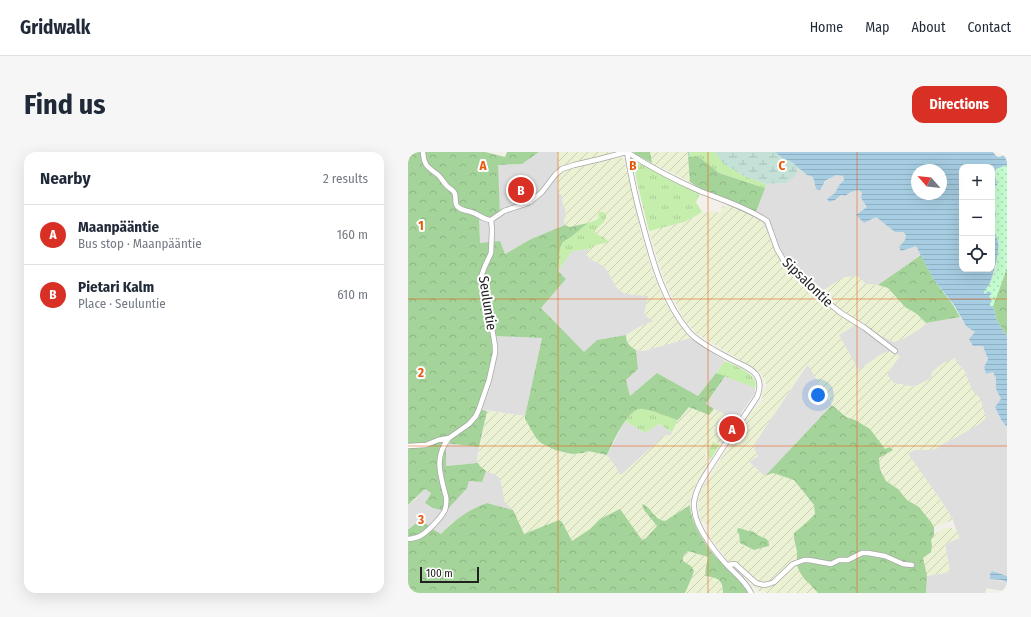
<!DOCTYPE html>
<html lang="en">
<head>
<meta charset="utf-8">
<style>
	:root { --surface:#fff; --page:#f6f6f7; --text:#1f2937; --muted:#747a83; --line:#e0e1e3; --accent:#d93025 }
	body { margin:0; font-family:"Fira Sans Condensed",sans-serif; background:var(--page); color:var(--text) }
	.controls { position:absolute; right:12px; top:12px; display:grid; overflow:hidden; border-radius:8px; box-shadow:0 4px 16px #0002 }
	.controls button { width:36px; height:36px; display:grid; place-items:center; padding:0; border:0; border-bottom:1px solid var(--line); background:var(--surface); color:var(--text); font:20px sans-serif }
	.compass { position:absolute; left:503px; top:12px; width:36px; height:36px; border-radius:50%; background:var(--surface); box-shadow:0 4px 16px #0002; rotate:297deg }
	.scale { position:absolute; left:12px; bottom:10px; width:59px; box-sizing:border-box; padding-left:4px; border:2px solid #212121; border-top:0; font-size:11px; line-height:14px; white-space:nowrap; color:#212121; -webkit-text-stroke:3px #fff; paint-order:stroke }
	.you { position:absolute; left:410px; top:243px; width:14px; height:14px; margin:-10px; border:3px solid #fff; border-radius:50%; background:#1a73e8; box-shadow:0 0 0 6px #1a73e833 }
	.badge { display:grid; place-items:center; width:26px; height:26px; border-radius:50%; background:var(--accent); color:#fff; font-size:13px; font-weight:700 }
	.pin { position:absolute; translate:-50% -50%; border:2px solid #fff; box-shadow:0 1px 4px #0006 }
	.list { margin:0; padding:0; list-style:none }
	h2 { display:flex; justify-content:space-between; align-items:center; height:52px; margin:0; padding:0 16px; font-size:17px }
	h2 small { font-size:13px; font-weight:400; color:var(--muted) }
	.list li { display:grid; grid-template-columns:26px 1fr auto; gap:12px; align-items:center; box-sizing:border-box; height:60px; padding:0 16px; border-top:1px solid var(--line) }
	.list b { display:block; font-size:15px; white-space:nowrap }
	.list p { margin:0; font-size:13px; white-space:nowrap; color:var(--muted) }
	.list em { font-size:13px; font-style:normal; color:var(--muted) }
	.icon { flex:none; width:22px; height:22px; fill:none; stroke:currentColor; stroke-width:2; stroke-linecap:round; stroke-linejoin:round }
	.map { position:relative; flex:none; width:599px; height:441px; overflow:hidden; border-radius:12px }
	header { display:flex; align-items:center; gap:24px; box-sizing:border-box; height:56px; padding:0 20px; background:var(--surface); border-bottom:1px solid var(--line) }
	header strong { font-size:19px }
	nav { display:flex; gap:22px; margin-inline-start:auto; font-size:14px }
	.intro { display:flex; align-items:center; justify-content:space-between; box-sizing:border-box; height:96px; padding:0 24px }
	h1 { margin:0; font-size:28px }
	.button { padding:10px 18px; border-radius:12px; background:var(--accent); color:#fff; font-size:14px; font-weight:700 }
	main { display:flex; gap:24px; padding:0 24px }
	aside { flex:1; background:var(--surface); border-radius:12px; box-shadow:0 4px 16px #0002 }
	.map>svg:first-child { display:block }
	.residential { fill:#dfdede }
	.farmland { fill:url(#farmland-furrows); fill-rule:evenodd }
	.grass { fill:url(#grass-tufts) }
	.forest { fill:url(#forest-crowns) }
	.wetland { fill:url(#wetland-marsh) }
	.park { fill:url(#park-dots) }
	.water { fill:url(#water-rules); fill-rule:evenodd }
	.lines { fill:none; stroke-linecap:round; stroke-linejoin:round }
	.stream { stroke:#a6cde2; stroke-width:1 }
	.minor-casing { stroke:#a8a8a8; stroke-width:6 }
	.minor { stroke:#fff; stroke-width:4.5 }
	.grid { fill:none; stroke:#e8590c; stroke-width:1; stroke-opacity:0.55 }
	.labels { text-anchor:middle; stroke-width:4; stroke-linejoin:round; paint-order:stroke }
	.street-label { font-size:14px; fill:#212121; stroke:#fff }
	.grid-label { font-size:13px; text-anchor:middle; font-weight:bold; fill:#e8590c; stroke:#fff; stroke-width:4; stroke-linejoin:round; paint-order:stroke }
</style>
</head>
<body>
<header>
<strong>Gridwalk</strong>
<nav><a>Home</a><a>Map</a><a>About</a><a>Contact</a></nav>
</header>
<div class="intro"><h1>Find us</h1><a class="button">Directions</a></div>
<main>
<aside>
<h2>Nearby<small>2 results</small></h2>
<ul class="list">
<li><span class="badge">A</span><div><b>Maanpääntie</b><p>Bus stop · Maanpääntie</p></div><em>160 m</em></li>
<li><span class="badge">B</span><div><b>Pietari Kalm</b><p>Place · Seuluntie</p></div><em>610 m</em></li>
</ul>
</aside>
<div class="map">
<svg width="599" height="441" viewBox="0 0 599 441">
	<defs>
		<pattern id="farmland-furrows" width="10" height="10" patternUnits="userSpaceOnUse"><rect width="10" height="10" fill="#ebf1d3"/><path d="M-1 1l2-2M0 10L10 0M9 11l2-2" fill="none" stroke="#c9ceb5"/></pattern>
		<pattern id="grass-tufts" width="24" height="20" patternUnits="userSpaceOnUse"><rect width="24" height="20" fill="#c5eeac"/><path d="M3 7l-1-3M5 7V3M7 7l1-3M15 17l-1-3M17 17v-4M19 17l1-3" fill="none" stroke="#a9cc94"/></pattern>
		<pattern id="forest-crowns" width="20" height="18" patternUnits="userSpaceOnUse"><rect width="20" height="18" fill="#a4d49a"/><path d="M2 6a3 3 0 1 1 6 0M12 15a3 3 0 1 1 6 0" fill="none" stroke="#8db684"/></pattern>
		<pattern id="wetland-marsh" width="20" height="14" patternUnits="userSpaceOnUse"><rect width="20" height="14" fill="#c4e1d7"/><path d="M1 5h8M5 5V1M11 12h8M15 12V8" fill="none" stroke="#a8c1b8"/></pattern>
		<pattern id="park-dots" width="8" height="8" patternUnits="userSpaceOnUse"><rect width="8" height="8" fill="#c4fdcf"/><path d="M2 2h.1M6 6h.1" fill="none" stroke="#a8d9b1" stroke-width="1.8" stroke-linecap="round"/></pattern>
		<pattern id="water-rules" width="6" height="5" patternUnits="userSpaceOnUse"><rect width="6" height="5" fill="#a6cde2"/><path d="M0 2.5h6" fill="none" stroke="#8fb0c2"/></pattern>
	</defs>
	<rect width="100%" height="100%" fill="#f2f0e8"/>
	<path class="residential" d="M131,0H149L151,14H155L156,19L152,22L149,28L150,40L154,43L155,53L157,56L158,63L156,68L157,73L123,87L96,102L72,91L71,64L92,61L89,13L114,12Z
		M390,15L399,23L405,25L408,37L428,22L435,24L436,28L431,33L427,41L419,47L427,48L433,43L437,44L443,40L450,37L454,40L453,46L460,55L448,63L456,71L468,65L487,80H495L498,83L497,88L491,95L508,94L513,103L470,133L458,132L449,124L428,130L409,143L382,122L373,112L363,87L354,70L347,64L358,32L378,31Z
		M181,97L178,102L184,108L194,113L200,119L208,135L216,141L226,143H241L236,162L246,169L231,175L218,183L189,188L176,201L133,156L158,127L150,119L164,99Z
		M552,165L558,174L567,180L575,194L580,207L576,215L578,222L585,220L588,226V237L593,247L594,269L599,275V424L589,421L586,419L582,422V427L599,430V440L579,436L577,441H518L519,424L542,420L537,392L551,386L545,368L536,353L500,302L506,298L528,297L536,291L547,286L572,246L565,240L556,218L551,213L506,235L486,231L480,224V220L492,204L474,202L450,218L431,183L452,170L468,181L486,190L497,186L513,176L518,171Z
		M86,184L134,186L117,264L71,257Z
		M282,186L317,209L290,244L249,221L222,244L218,228L230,217L228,198L235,199Z
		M400,212L424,253L357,324L341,310L350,304L345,294Z
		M317,224L347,236V241L328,268L298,253Z
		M217,269L237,281L251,272L264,280L263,283H257L213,323L199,303Z
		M38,291L71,295L69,306L70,311L38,314Z
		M78,319L88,323L92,326L97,350L105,358L79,351L67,356L43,371L33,382L23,376L0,377V353L8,347L17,337L23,340L17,351L61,329L73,330Z"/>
	<path class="farmland" d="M149,0H211L212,5L216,7L233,81L246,125L256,148L270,170L282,186L235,199L228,198L220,192L218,188V183L231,175L245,169L240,166L236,162L240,144L226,143L215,141L208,135L200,119L194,113L184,108L178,102L181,97L185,94L195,85L188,83L186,79L189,76L196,70L190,63L191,66L188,68L180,71L162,75L157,73L156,68L158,63L157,56L155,53L154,43L150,40L149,28L152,22L156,19L155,14H151Z
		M242,0H279L282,30L244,11Z
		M315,54H322L347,64L354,70L363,87L373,112L382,122L409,143L428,130L437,125L449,124L458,132L470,133L480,136L497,155L509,162L518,171L513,176L497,186L486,190L468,181L452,170L431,183L450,218L474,202L482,198L492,204L480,220V224L486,231L506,235L523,226L524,220L535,211L547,206L551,213L556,218L565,240L572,246L578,266L570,273L547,286L536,291L528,297L516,298L510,297L506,298L500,302L536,353L545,368L526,375L523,370L511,355L499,348L490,337L478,329L472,318L471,306L484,298L477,297L462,277L447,268L438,265L424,253L399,212L345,294L350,304L341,310L357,324L365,321L386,328L406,353L407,362L399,370L386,380L385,385L389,402L388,407L390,418L397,427L410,441H358L355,438L352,440L324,414L301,384L303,375L293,369L290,354L292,340L316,302L338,272L339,266L344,258L350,254L354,250L355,240L359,233L352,220L289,182L276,167L261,138L253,119L241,79L276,70L284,66L294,60L298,61L304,59L312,61ZM333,376L341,379H344L350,383L357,386L361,394L346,398L332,392L331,382Z
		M281,255L301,263L306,257L328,268L312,293L305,290L297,302L299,313L288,331L283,346L282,353L257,369L252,368L245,363L238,353L236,358L249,374L238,386L234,388L192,367L182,377L164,389L154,370L151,368L116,383L105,358L97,350L92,326L90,324L78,319L72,314L69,309L79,259L117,264V267L128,286L133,291L147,298L164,302L175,301L180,299L199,303L213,323L257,283H263L270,268Z
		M536,376H544L550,380L551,386L537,392L542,420L519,424L515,411V406L523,400L524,394L523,388L526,383Z
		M280,399L300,405L298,415L297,424L309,426L314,431L315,441H277L284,425L283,414L275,409V404Z"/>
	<path class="grass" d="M279,0H307L334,23L358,32L357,36L311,21L290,4L280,5Z
		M226,9L253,21L292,42L288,50L294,60L284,66L276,70L241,79L228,26Z
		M191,60H195L198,62C199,71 191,72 187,79L188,82L195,85L200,89V90L185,94L181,97L164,99L150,119L152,96L155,90L163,85L180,71L188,68L191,66L190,63Z
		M317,209C327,214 352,222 347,236L308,221Z
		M231,256L238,257L270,268L264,280L251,272L237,281L217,269L225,259Z
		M305,290L312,293L302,308L301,307L300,299Z"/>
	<path class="forest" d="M0,0H77L97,5L99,0H131L114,12L90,13L92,62L86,66L71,64L72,91L92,89L97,102L123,87L157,73L162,75L180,71L163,85L155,90L152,96L150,119L158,127L133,156L176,200L189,188L218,183C218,191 221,194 228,198L230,217L218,228L222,244L249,221L290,244L308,221L317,224L298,252L306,257L301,263L281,255L270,268C262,266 237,255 231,257C219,259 204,292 199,303L180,299L175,301L164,302L147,298L133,291L128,286L117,267V264L134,186L86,184L87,201L71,257L79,259L71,295L38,291V314L70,311L72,314L78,319L74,330L61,329L59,336L38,359L25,356L17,351L23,341L17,337L0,353Z
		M226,0H242L244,11L227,2Z
		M290,4L311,21L357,36L348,60L293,37L282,30L280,5Z
		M513,103L526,128L545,153L552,165L518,171L509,162L497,155L480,136L470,133Z
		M599,116V184L589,169L585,154Z
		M424,253L438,265L447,268L462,277L477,297L482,295L485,298L471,306L472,318L478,329L490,337L499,348L511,355L523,370L526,375V383L523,388L524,394L523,400L515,406L519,424L518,441H410C404,434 392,424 390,416C388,410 389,405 389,400C388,393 385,387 386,381L399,370L407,362L406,353L386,328L365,321L357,324Z
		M79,351L105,358L116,382L151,368L154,370L164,389L182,377L192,367L212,357L234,388L238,386L249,374L236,358L234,352C244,355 244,367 257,369L282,353C283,376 304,403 320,417C328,425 337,431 340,441H315C315,427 310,426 297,424L298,415L300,405L280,399L275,404V409L283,414L286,419L284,425L277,441H0V377H1L13,367L23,376L33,382C46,368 60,358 79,351Z
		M330,376C335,376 339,380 344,379C345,379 349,383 350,383C356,387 361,385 361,394L346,398L332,391L331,382L329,379Z"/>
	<path class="wetland" d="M307,0H403L399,23L390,16L387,24L378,31L358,32L334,23L315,11Z"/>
	<path class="park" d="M599,13V116L585,154H582C581,144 585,148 576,141L577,137L582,132L587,119L591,91L587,83L586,77L587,69L585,54L584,53V37L589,33C588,27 586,23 588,17Z"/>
	<path class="water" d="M367,0H585L588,4L591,5L599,2V13L588,17C586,23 588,27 589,33L584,37V15H554V117H584V53H585C591,65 585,67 586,78C587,82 589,86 590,90C592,98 585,125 581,133C579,136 577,137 576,141L577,142L580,139L584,141L581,144L584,149L582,151V154H585L589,169L599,184V275L594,269L587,255L593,247L588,237V226L585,220L578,222L576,215L580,207L575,194H565L561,187L567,180L558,174L546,153L526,128L508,94L493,99L491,95L497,88L498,83L495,80H487L468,65L456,71L448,63L459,55L453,46L454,40L450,38L443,40L437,44L433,43L427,48L421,50L419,47L427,41L431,33L436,28L435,24L428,23L417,29L412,38L408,37L405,25L399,23L384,10L375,6ZM509,18H533V42H509Z
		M584,419L599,424V430L593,428L582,427V422Z"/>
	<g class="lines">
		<path class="stream" d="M280,0L281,4"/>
		<g class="minor-casing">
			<path id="minor" d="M15,0C16,13 19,15 29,22C33,25 35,30 39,34C41,36 44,37 46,40C49,44 46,50 49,54C53,59 58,58 63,60C71,62 75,68 83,68
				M219,0C223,26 229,52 236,77C246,114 256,150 281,180C292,192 310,200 324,208C332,212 344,216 349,224C353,231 352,238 349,245C334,268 318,290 303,314C296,325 288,336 286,350C285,364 292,378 300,389C305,397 311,404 317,411C326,421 337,428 343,441
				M219,0C242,15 267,28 292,39C315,48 339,56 359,69L369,97L376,109L387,120L401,131L423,153L433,161L457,176L487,199
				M0,294L18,293L30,288L41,286L61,272L68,264L71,257L81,228L87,201V194L82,164L78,154L74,122L77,114L83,101L84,77L83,68L96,59L117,52L122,50L134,40L147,23L154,17L166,13L192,7L218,0
				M0,387C3,387 7,386 10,385C18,382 33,366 37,358C38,354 39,350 38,345C33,324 25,306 41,286
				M319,413L327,412L348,431L356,433L361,432L366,430L385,412L396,408H401L423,412L431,408H440L454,401H460L477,404L495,412L504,413"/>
		</g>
		<use href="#minor" class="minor"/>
	</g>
	<path class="grid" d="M150,0V441M300,0V441M449,0V441M0,147H599M0,294H599"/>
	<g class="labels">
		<g class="street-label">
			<text transform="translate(400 130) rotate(44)" y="5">Sipsalontie</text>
			<text transform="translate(80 151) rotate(81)" y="5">Seuluntie</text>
		</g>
	</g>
	<g class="grid-label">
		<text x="75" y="18">A</text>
		<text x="225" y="18">B</text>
		<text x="374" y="18">C</text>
		<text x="13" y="78">1</text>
		<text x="13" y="225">2</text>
		<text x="13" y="372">3</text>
	</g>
</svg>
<div class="controls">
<button>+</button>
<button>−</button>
<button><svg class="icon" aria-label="locate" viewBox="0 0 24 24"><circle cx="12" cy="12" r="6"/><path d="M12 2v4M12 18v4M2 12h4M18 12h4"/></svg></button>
</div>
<svg class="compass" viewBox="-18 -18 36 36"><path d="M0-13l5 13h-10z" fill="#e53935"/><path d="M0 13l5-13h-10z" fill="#747a83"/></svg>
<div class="scale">100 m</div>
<div class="you"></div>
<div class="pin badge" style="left:324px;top:277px">A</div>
<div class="pin badge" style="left:113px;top:38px">B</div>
</div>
</main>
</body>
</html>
